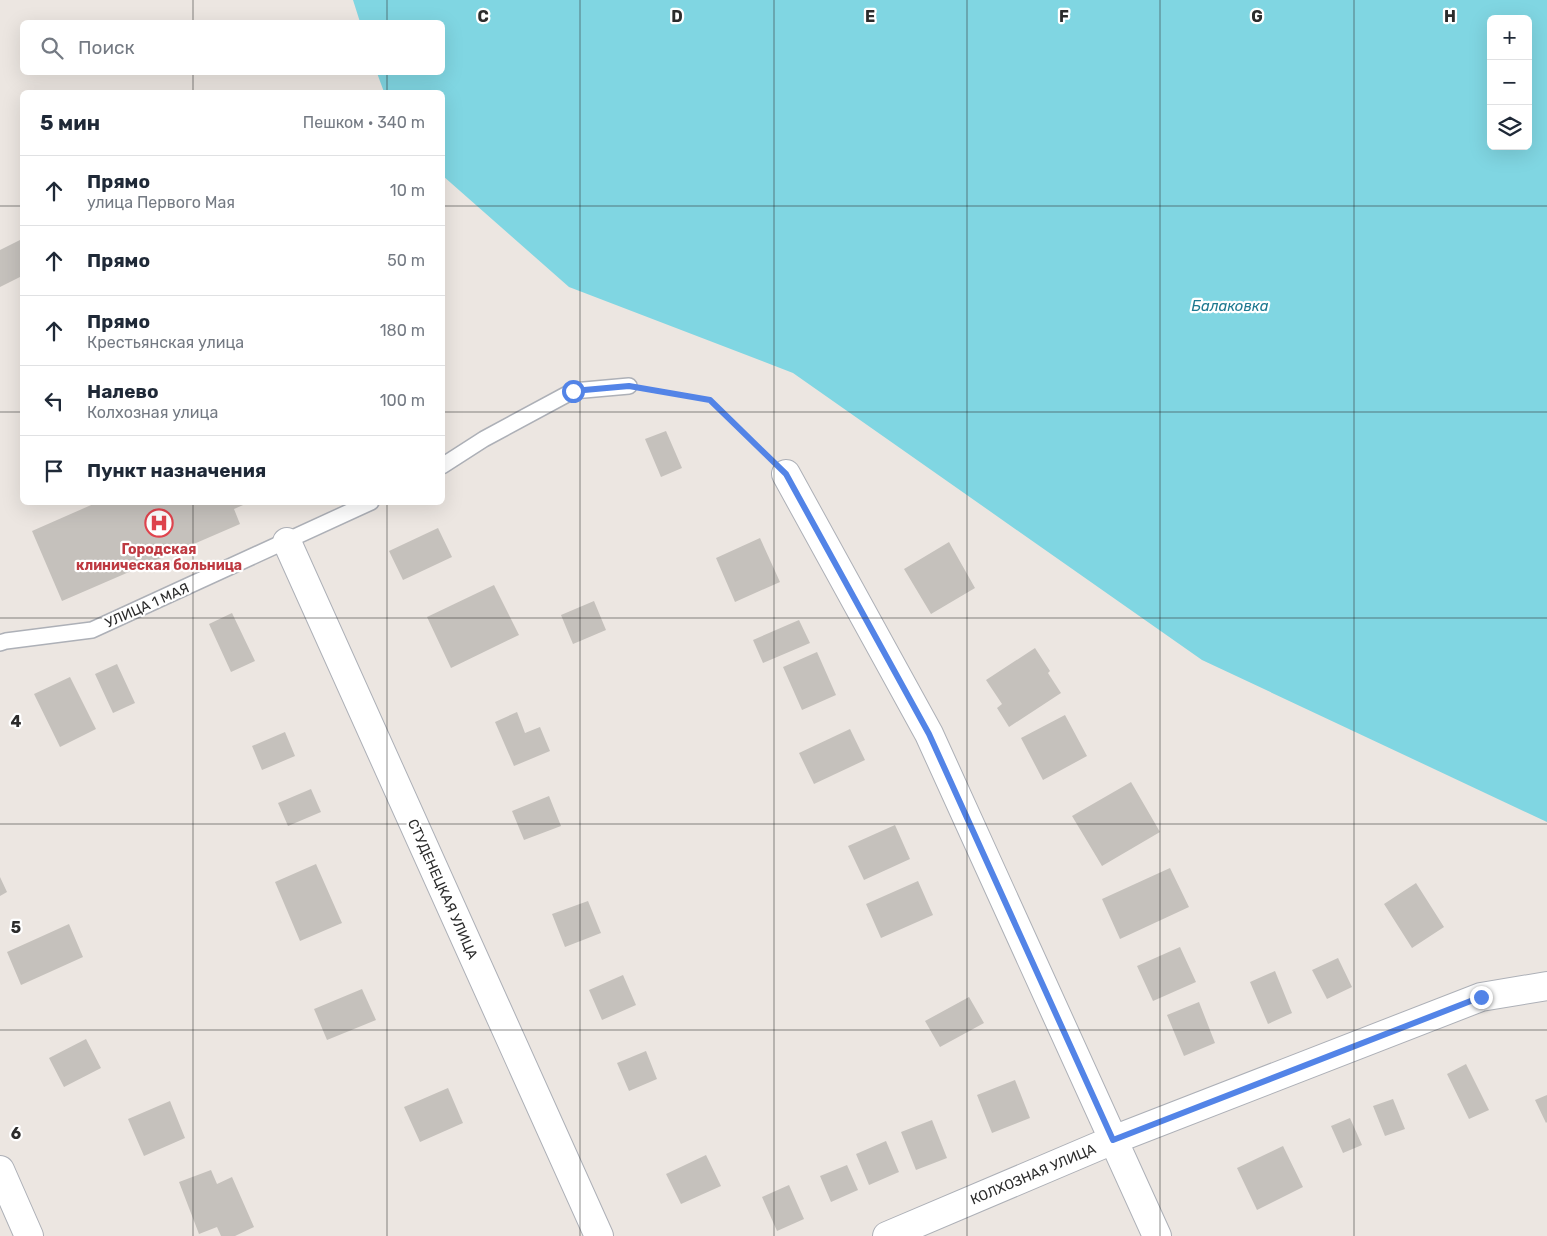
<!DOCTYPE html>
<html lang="ru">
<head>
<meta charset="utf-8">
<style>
	:root { --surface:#fff; --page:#f2f2f3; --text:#1f2937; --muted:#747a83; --line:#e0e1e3 }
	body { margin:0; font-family:Rubik,sans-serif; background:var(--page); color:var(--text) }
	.controls { position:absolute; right:15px; top:15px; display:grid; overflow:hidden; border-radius:8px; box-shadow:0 5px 20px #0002 }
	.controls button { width:45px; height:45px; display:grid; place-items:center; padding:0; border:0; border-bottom:1px solid var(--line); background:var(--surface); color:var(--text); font:25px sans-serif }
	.stop { position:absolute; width:15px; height:15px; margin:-11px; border:4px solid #5384e7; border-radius:50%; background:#fff }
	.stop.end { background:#5384e7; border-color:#fff; box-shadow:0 1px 5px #0008 }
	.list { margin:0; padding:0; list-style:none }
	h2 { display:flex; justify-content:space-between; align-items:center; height:65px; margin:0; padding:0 20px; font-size:21px }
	h2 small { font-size:16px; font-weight:400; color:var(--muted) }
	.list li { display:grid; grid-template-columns:32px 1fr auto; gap:15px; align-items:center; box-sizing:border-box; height:70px; padding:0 20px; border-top:1px solid var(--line) }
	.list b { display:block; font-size:19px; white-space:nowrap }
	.list p { margin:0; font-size:16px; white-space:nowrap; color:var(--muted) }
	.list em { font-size:16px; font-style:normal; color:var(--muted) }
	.icon { flex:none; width:28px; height:28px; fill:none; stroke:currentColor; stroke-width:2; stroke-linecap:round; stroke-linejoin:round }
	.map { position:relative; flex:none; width:1547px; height:1236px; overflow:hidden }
	.search { position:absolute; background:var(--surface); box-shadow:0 5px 20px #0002; left:20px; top:20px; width:425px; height:55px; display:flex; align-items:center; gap:12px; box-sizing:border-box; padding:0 18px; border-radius:8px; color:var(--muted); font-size:19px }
	.panel { position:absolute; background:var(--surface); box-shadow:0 5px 20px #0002; left:20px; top:90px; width:425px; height:415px; border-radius:8px }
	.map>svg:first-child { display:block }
	.water { fill:#80d6e2; fill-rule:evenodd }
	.building { fill:#c5c1bc }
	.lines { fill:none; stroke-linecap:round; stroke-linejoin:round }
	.lane-casing { stroke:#adb0b7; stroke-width:18 }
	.street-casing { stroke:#adb0b7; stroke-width:30 }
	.path { stroke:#c4c4c4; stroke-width:3; stroke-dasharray:4 2.5; stroke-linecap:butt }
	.lane { stroke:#fff; stroke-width:15 }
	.street { stroke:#fff; stroke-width:28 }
	.route { stroke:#5384e7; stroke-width:6 }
	.grid { fill:none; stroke:#2c2c2c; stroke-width:1; stroke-opacity:0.55 }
	.labels { text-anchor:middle; stroke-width:4.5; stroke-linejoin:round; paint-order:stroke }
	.health-label { font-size:14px; font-weight:bold; fill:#be3a42; stroke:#fff }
	.street-label { font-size:14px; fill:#2c2c2c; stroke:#fff }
	.water-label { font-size:15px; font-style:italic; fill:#1d7990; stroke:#fff }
	.grid-label { font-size:16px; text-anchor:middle; font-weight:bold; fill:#2c2c2c; stroke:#fff; stroke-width:4.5; stroke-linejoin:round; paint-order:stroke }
</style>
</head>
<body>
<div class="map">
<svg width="1547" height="1236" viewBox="0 0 1547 1236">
	<rect width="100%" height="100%" fill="#ece6e1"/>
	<path class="water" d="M353,0H1547V822L1202,660L793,373L569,287L443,176L442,92H384L377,73L442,72V22H360ZM1491,19H1528V146H1491Z"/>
	<path class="building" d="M22,239V276L0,287V250Z
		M666,431L682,468L661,477L645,439Z
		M98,502H250L234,509L240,524L62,601L32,531Z
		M438,528L452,557L403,580L389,551Z
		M760,538L780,582L735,602L716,558Z
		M949,542L975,588L931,614L904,569Z
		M494,585L519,635L451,668L427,617Z
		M594,601L606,630L573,644L561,615Z
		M232,613L255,661L231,672L209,624Z
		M799,620L810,643L763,663L753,640Z
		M1035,648L1050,671L1048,673L1061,693L1009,727L997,708L1002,704L986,680Z
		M817,652L836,695L802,710L783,667Z
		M117,664L135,703L113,713L95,674Z
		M70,677L96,729L60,747L34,694Z
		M517,712L525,733L540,727L550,751L514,766L495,722Z
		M1065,715L1087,756L1043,780L1021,738Z
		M850,729L865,760L814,784L799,753Z
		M285,732L295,756L262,770L252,746Z
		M1131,782L1160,832L1102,866L1072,816Z
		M311,789L321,812L288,826L278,803Z
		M549,796L561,826L524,840L512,811Z
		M895,825L910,859L864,880L848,846Z
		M316,864L342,923L300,941L275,882Z
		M1170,868L1189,907L1120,939L1102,899Z
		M0,877L7,892L0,896Z
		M918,881L933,915L881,938L866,904Z
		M1416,883L1444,927L1412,948L1384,904Z
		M588,901L601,933L565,947L552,914Z
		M69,924L83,957L21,985L7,952Z
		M1180,947L1196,982L1153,1001L1137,966Z
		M1338,958L1352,987L1327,999L1312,970Z
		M1275,971L1292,1013L1268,1024L1250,982Z
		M623,975L636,1005L602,1020L589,990Z
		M362,989L376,1020L327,1040L314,1009Z
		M969,997L984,1023L940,1047L925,1021Z
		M1199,1002L1215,1043L1184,1056L1167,1015Z
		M86,1039L101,1068L64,1087L49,1058Z
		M646,1051L657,1079L629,1091L617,1063Z
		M1466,1064L1489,1110L1469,1119L1447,1074Z
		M1015,1080L1030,1118L992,1133L977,1095Z
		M448,1088L463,1123L420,1142L404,1107Z
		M1547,1095V1122L1546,1123L1535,1100Z
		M1393,1099L1405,1129L1385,1136L1373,1106Z
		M170,1101L185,1138L144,1156L128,1119Z
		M1350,1118L1362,1145L1343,1153L1331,1126Z
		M932,1120L947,1158L916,1170L901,1132Z
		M886,1141L899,1172L869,1185L856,1154Z
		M1283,1146L1303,1187L1257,1210L1237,1168Z
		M706,1155L721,1186L681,1204L666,1174Z
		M847,1165L858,1190L831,1202L820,1176Z
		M211,1170L217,1184L232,1177L254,1227L235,1236H221L217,1227L199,1234L179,1182Z
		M789,1185L804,1219L777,1231L762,1197Z"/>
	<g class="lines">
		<g class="lane-casing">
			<path id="lane" d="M442,466L484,439L573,391L629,386
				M0,643L6,641L92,630L371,502"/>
		</g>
		<g class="street-casing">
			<path id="street" d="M786,474L929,734L1157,1236
				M287,542L599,1236
				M0,1170L29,1236
				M887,1236L1113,1140L1481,997L1547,986"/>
		</g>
		<path class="path" d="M649,389L710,400L767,455"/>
		<use href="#lane" class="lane"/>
		<use href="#street" class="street"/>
	</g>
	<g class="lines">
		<path class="route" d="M573,391L629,386L710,400L786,474L929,734L1113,1140L1481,997"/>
	</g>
	<path class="grid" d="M193,0V22M387,0V22M580,0V1236M774,0V1236M967,0V1236M1160,0V1236M1354,0V1236M193,72V92M387,72V92M0,206H22M442,206H1547M0,412H22M442,412H1547M193,502V1236M387,502V1236M0,618H1547M0,824H1547M0,1030H1547"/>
	<defs>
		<g id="hospital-ring" transform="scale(1.4375)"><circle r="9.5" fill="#fff" stroke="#e0444e" stroke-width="1.5"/><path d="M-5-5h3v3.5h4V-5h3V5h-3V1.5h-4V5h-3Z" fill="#e0444e"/></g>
	</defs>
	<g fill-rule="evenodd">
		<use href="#hospital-ring" x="159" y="523"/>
	</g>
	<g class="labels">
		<g class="health-label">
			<text x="159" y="554">Городская<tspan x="159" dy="16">клиническая больница</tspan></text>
		</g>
		<g class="street-label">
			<text transform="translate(147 605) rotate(-24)" y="5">УЛИЦА 1 МАЯ</text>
			<text transform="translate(443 889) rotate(66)" y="5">СТУДЕНЕЦКАЯ УЛИЦА</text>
			<text transform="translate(1033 1174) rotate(-23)" y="5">КОЛХОЗНАЯ УЛИЦА</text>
		</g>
		<g class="water-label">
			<text x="1230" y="311">Балаковка</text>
		</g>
	</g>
	<g class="grid-label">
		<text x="483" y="22">C</text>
		<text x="677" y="22">D</text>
		<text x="870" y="22">E</text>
		<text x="1064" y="22">F</text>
		<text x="1257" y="22">G</text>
		<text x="1450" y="22">H</text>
		<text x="16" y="727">4</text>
		<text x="16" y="933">5</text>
		<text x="16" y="1139">6</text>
	</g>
</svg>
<div class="controls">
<button>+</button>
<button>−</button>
<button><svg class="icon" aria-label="layers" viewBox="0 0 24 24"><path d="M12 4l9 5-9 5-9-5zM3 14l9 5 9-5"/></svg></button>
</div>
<div class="stop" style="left:573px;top:391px"></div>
<div class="stop end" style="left:1481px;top:997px"></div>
<div class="search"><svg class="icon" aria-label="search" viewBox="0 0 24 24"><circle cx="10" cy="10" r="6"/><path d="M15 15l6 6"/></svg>Поиск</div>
<section class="panel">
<h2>5 мин<small>Пешком · 340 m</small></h2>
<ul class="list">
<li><svg class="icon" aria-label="ahead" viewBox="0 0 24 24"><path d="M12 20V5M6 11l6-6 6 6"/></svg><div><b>Прямо</b><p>улица Первого Мая</p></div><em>10 m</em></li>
<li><svg class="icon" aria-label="ahead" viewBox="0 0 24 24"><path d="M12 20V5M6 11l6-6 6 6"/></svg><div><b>Прямо</b></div><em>50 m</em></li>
<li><svg class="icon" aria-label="ahead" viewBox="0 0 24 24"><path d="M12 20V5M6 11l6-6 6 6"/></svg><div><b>Прямо</b><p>Крестьянская улица</p></div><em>180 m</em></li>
<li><svg class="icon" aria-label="left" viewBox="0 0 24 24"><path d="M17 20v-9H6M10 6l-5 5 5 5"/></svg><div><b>Налево</b><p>Колхозная улица</p></div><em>100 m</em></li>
<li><svg class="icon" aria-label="arrive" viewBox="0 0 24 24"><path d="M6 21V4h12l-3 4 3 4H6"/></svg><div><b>Пункт назначения</b></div></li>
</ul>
</section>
</div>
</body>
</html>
